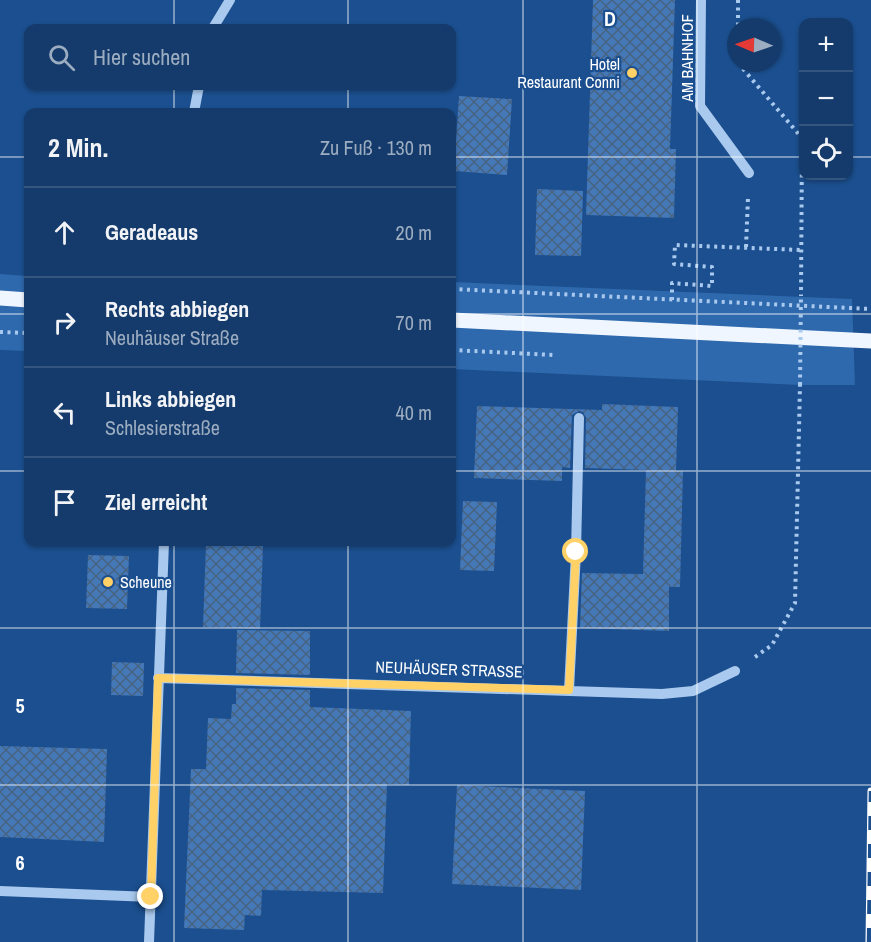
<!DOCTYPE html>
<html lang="de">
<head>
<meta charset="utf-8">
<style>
	:root { --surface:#143b6b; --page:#1d4271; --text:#f1f3f6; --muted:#9dadc1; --line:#33557e }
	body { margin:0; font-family:"Archivo Narrow",sans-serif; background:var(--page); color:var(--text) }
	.controls { position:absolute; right:18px; top:18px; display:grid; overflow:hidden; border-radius:12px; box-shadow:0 2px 4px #0004 }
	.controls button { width:54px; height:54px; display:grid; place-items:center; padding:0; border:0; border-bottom:2px solid var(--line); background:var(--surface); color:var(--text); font:30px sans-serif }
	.compass { position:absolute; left:727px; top:18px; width:54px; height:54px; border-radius:50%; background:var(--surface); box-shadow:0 2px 4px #0004; rotate:272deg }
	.stop { position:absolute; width:18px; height:18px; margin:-14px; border:4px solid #ffd166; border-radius:50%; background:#fff }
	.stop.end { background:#ffd166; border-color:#fff; box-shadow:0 2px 6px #0008 }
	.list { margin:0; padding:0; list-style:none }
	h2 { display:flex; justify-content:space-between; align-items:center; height:78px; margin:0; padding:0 24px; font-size:26px }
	h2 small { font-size:20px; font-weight:400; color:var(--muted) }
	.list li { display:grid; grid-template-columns:39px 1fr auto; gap:18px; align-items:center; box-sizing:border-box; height:90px; padding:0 24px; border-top:2px solid var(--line) }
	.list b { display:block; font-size:22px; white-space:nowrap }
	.list p { margin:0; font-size:20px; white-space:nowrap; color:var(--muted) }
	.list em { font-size:20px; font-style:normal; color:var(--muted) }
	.icon { flex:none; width:33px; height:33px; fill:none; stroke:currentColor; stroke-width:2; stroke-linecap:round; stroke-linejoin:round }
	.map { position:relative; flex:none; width:871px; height:942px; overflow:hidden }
	.search { position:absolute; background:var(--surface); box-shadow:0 2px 4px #0004; left:24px; top:24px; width:432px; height:66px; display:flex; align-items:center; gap:15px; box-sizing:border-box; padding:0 21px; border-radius:12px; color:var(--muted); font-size:22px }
	.panel { position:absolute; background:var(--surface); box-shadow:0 2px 4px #0004; left:24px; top:108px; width:432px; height:438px; border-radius:12px }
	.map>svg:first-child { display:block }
	.green { fill:#2e69ad }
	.building { fill:url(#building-cross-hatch) }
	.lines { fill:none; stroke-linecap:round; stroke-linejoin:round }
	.path { stroke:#a9c9ee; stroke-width:4; stroke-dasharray:3 4.5; stroke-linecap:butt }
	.minor { stroke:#a9c9ee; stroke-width:10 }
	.major { stroke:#f0f6ff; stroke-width:15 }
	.rail-casing { stroke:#fff; stroke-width:7 }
	.rail { stroke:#1b4f8f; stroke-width:4.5; stroke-dasharray:14; stroke-linecap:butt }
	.path-bridge { stroke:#a9c9ee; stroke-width:4; stroke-dasharray:3 4.5; stroke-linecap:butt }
	.route { stroke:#ffd166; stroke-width:8 }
	.grid { fill:none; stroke:#fff; stroke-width:1.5; stroke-opacity:0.55 }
	.poi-dot { fill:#ffd166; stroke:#1b4f8f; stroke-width:2 }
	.labels { text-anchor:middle; stroke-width:4.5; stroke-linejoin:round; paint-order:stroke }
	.street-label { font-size:16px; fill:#fff; stroke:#1b4f8f }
	.poi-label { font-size:16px; fill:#fff; stroke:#1b4f8f; text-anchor:end }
	.grid-label { font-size:20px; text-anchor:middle; font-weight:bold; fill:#fff; stroke:#1b4f8f; stroke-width:4.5; stroke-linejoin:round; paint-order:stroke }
</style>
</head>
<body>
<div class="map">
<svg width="871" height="942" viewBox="0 0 871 942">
	<defs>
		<pattern id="building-cross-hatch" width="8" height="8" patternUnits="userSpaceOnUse" patternTransform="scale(1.5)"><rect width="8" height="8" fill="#4478b7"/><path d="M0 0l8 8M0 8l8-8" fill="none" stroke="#486282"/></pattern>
	</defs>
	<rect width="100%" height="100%" fill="#1b4f8f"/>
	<path class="green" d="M0,274L28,276V351L0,350Z
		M452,282L852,299L855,385H800L452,369Z"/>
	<path class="building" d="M593,0H675L670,149H676L674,218L586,215Z
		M459,96L512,99L507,175L454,171Z
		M537,189L583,191L581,256L535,255Z
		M602,404L678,407L676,471H683L680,587H669V631L580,628L582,573L643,574L646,470L585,468L586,418L583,412L579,411L572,415L570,468L562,467V481L474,478L477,406L602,410Z
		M463,501L497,502L494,571L460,570Z
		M206,544L263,546L260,629L203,627Z
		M88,555L129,556L127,609L86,608Z
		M237,630L310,631V675L236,673Z
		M112,662L144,663L143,696L111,695Z
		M236,688L310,690V707L411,711L409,785L387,784L383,893L262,890L261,916L245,915L244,930L184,928L191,769H206L208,718L231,719L232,704H236Z
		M0,746L107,749L104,842L0,837Z
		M457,785L585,791L581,890L452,884Z"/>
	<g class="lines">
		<path class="path" d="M738,0V27
			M738,63L802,138L801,296
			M746,247L748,197
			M452,289L871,309
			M672,300V283L712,286V267L674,264L675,245L801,250
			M0,332L28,333
			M452,350L553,355
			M755,657L772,645L795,603L800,385"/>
		<path class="minor" d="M701,0L700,106L749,173
			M213,28L230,0
			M194,112L199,86
			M158,678L662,694L693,691L735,671
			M569,690L576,552L579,418
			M0,891L151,897
			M149,942L164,542"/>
		<path class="major" d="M0,298L28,300
			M452,320L871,341"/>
		<g class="rail-casing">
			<path id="rail" d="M869,942L871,791"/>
		</g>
		<use href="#rail" class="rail"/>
		<path class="path-bridge" d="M800,385L801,296"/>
	</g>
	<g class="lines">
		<path class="route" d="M151,897L158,678L569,690L576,552"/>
	</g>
	<path class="grid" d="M174,0V28M348,0V28M523,0V942M697,0V942M174,86V112M348,86V112M0,157H28M452,157H804M848,157H871M0,314H28M452,314H871M0,471H28M452,471H871M174,542V942M348,542V942M0,628H871M0,785H871"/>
	<g class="poi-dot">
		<circle cx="632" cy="73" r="6"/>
		<circle cx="108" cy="582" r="6"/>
	</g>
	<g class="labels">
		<g class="street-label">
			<text transform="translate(687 58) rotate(-90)" y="6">AM BAHNHOF</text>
			<text transform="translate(449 669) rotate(2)" y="6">NEUHÄUSER STRASSE</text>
		</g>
		<g class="poi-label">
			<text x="620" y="70">Hotel<tspan x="620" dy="18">Restaurant Conni</tspan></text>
			<text x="120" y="588" text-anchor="start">Scheune</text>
		</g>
	</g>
	<g class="grid-label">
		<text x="610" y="26">D</text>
		<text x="20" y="713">5</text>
		<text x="20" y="870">6</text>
	</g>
</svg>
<div class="controls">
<button>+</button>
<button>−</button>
<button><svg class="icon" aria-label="locate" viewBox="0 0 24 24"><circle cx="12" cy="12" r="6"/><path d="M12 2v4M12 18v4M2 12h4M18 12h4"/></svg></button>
</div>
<svg class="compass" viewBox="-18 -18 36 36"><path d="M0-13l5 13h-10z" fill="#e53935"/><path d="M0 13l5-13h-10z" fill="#9dadc1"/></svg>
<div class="stop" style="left:576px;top:552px"></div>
<div class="stop end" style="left:151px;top:897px"></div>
<div class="search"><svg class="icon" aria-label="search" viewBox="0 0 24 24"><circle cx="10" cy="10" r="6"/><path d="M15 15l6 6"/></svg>Hier suchen</div>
<section class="panel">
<h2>2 Min.<small>Zu Fuß · 130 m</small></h2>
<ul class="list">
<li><svg class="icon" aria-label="ahead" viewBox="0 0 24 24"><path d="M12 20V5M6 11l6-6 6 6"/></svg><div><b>Geradeaus</b></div><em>20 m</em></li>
<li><svg class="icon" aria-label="right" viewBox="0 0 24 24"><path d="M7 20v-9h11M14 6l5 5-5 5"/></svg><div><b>Rechts abbiegen</b><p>Neuhäuser Straße</p></div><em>70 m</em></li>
<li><svg class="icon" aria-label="left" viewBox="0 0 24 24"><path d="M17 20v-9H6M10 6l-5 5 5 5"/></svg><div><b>Links abbiegen</b><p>Schlesierstraße</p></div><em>40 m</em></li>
<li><svg class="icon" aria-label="arrive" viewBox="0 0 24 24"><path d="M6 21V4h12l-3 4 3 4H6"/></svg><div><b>Ziel erreicht</b></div></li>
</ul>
</section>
</div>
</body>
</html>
